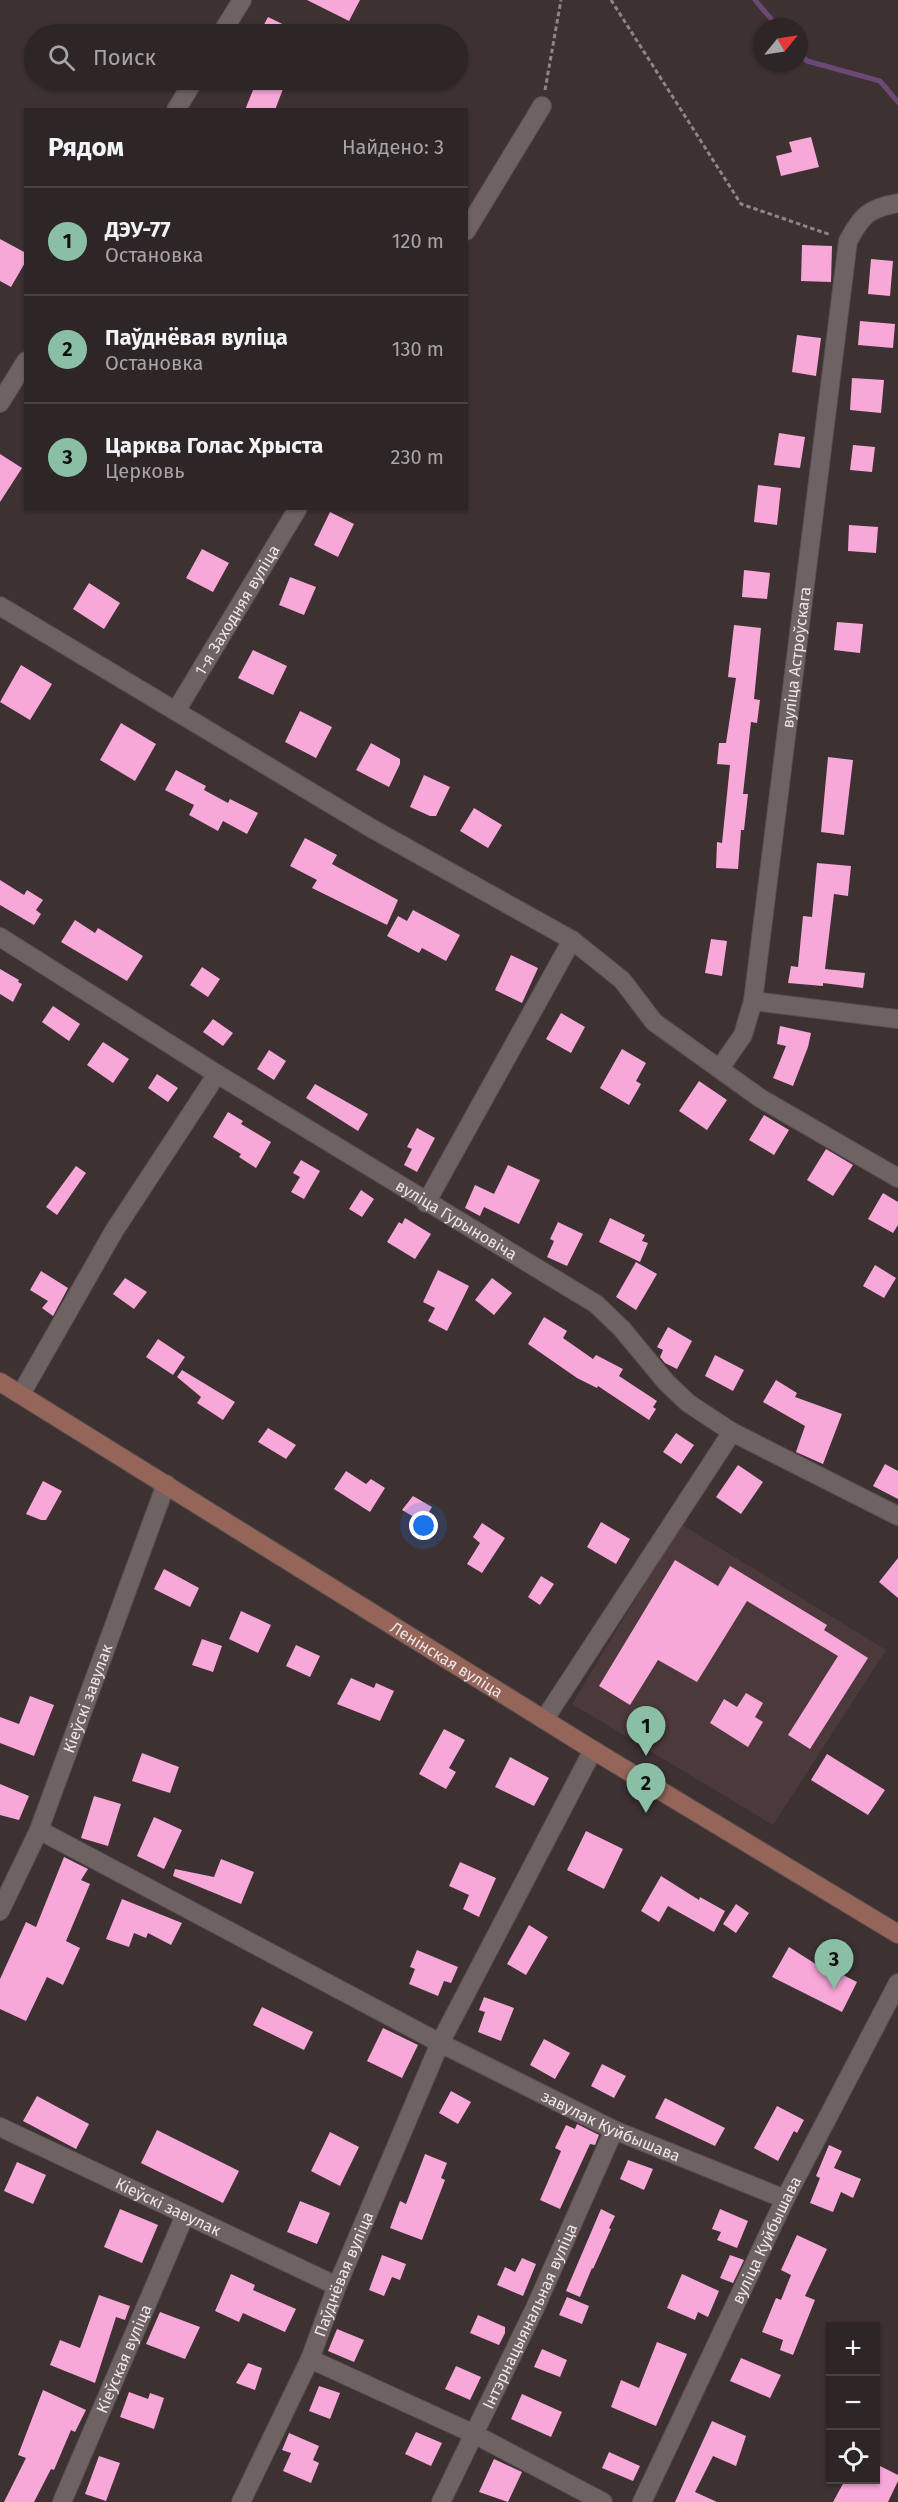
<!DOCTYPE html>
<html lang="ru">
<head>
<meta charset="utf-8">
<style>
	:root { --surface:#2e2526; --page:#362d2e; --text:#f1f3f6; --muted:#a7a5a7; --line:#494243; --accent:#8abfa5 }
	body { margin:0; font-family:"Fira Sans",sans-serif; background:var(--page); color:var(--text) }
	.controls { position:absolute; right:18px; bottom:18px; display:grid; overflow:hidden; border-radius:0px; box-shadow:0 2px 4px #0004 }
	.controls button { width:54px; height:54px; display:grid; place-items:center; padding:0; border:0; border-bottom:2px solid var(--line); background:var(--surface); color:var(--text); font:30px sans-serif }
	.compass { position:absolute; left:754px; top:18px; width:54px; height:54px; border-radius:50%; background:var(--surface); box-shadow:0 2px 4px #0004; rotate:60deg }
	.you { position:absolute; left:424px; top:1526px; width:21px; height:21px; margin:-15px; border:4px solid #fff; border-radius:50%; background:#1a73e8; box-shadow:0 0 0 9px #1a73e833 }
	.badge { display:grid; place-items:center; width:39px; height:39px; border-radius:50%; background:var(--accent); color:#111; font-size:20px; font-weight:700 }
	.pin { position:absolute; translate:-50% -50px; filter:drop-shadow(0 2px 3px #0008) }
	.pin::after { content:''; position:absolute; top:32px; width:21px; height:18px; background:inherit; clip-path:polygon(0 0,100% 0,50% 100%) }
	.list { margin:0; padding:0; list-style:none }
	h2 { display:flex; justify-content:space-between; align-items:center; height:78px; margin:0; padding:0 24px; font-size:26px }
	h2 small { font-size:20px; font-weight:400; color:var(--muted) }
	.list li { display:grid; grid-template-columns:39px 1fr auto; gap:18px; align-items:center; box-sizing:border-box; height:108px; padding:0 24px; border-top:2px solid var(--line) }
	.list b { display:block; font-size:22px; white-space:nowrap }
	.list p { margin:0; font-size:20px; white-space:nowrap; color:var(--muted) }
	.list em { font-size:20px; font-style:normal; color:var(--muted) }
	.icon { flex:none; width:33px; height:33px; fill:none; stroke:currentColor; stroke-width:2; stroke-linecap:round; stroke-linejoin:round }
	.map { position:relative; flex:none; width:898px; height:2502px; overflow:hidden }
	.search { position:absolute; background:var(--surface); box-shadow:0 2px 4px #0004; left:24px; top:24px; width:444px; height:66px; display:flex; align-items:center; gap:15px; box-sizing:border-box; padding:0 21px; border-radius:33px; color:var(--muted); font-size:22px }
	.panel { position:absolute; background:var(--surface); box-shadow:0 2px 4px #0004; left:24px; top:108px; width:444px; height:402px; border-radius:0px }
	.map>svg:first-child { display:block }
	.built { fill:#4c393b }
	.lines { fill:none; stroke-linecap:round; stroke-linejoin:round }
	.stream { stroke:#6b4875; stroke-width:5 }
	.building { fill:#f8a7d9 }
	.minor-casing { stroke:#584e4f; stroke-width:20 }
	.secondary-casing { stroke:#584e4f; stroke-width:20 }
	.path { stroke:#8f8586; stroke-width:3; stroke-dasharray:4.5 3; stroke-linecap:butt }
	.minor { stroke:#6f6263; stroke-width:18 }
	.secondary { stroke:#966559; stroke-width:18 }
	.labels { text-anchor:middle; stroke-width:6; stroke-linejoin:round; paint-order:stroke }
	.street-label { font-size:16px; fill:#ede6e7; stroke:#322728 }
</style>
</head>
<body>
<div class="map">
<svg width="898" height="2502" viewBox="0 0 898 2502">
	<rect width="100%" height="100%" fill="#3d3132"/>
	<path class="built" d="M681,1524L886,1650L773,1825L572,1704Z"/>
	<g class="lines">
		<path class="stream" d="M755,0L778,27
			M799,52L807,61L880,81L898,102"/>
	</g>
	<path class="building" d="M307,0H360L349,21Z
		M268,17L303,34H259Z
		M257,80L283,89L275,110H245Z
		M811,137L819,167L781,176L776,156L792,152L789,142Z
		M0,239L26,253V261L11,287L0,281Z
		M802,245L832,246L831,282L801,281Z
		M871,259L893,261L890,296L868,294Z
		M860,321L895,324L893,348L858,345Z
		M797,335L821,338L816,376L792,372Z
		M852,378L884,380L881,413L850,410Z
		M779,433L805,437L800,468L774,465Z
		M853,445L875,447L872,472L850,470Z
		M0,454L22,468L0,502Z
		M758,485L781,488L777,525L754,522Z
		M330,512L354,524L338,557L314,545Z
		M849,525L878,527L876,553L848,551Z
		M202,549L229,563L213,592L186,578Z
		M744,570L770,573L767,599L742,597Z
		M290,577L316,587L304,615L279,605Z
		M89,583L120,603L104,629L73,609Z
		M837,622L863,624L860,653L834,650Z
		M734,625L761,628L754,699L760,700L757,723L751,722L743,794H748L744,830H741L738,869L716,868L717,842L722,843L730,765L717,764L719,743H726L736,678L728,677Z
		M253,650L287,666L273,695L238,678Z
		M21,665L52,684L30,720L0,702Z
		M300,711L332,727L316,758L285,742Z
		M121,723L156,744L135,781L100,760Z
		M371,743L400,759V764L389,787L356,770Z
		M828,757L853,760L844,835L821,832Z
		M176,770L206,786L204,790L228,803L230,799L258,813L247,834L223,821L218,831L189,815L194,805L165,790Z
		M424,775L450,787L436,816H430L410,807Z
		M474,808L502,825L488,848L460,831Z
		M305,838L337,855L332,864L398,900L387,925L312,888L317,880L290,866Z
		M817,863L851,866L848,896L834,894L825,969L865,973L863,988L823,983V986L788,983L791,966L798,967L803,916L812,917Z
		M0,880L24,895L27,890L43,900L36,910L41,914L34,925L0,905Z
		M413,910L460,935L446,961L422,948L419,953L387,936L398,916L407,921Z
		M75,920L95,933L98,928L143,956L127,981L61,942Z
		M711,939L727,941L722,976L705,973Z
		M511,955L538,968L522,1003L495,990Z
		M202,967L220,979L208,997L190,985Z
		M0,969L19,980L18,982L22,984L13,1002L0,994Z
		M53,1006L80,1024L69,1041L42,1022Z
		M561,1013L585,1027L571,1053L546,1039Z
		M213,1019L233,1033L223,1046L203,1032Z
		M780,1026L811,1033L808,1047L793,1086L773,1078L786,1046L777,1044Z
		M103,1042L129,1059L113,1083L87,1065Z
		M622,1049L646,1063L636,1081L641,1084L629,1105L600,1088Z
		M269,1050L286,1061L274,1080L257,1069Z
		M157,1074L178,1088L168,1102L148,1088Z
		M699,1081L727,1100L707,1130L679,1111Z
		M315,1084L368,1114L358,1131L306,1098Z
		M228,1112L243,1121L241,1124L271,1142L256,1168L239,1157L241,1154L213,1137Z
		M764,1115L789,1130L774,1155L749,1140Z
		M417,1128L435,1138L417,1172L404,1165L412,1149L407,1147Z
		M826,1149L853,1165L833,1196L807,1180Z
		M301,1160L320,1171L304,1199L291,1192L300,1177L293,1173Z
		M508,1165L540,1180L519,1224L484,1207L480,1216L465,1208L475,1185L494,1194Z
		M76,1166L86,1173L57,1215L46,1207Z
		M361,1190L374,1199L362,1217L349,1209Z
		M883,1193L898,1202V1225L893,1233L868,1219Z
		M405,1218L431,1234L415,1259L387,1242L399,1222L402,1224Z
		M610,1218L645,1235L642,1241L648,1243L640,1262L599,1242Z
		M558,1222L583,1234L567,1266L547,1257L554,1241L550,1239Z
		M636,1262L657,1274L636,1310L616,1297Z
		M875,1265L896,1278L884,1298L863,1286Z
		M438,1270L469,1286L447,1331L428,1321L435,1308L423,1302Z
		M41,1271L68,1288L53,1316L42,1308L48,1301L30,1290Z
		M125,1278L147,1292L134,1309L113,1294Z
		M492,1278L512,1293L494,1315L475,1300Z
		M544,1317L567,1331L563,1338L593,1359L596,1355L623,1369L619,1376L657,1401L653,1407L656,1409L649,1420L598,1386L597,1388L577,1378L528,1344Z
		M668,1327L692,1341L677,1369L665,1363L660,1357L663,1350L657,1347Z
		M158,1339L185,1357L173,1375L146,1357Z
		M715,1355L744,1370L733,1391L705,1376Z
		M182,1370L235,1402L223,1420L197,1403L201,1397L177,1377Z
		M776,1380L797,1393L795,1397L842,1414L823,1464L796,1452L805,1426L763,1402Z
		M268,1428L296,1445L286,1459L258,1442Z
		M676,1433L694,1445L681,1464L663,1452Z
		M885,1464L898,1471V1499L873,1486Z
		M738,1465L763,1482L741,1514L716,1497Z
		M346,1471L366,1484L371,1479L385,1488L370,1512L334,1489Z
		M43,1481L62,1491L46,1520H41L26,1514Z
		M413,1496L432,1507L423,1522L402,1510Z
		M601,1522L630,1539L616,1564L587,1547Z
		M482,1523L505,1538L482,1573L467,1564L480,1543L473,1537Z
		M898,1558V1598L879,1582Z
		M675,1560L718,1586L730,1566L827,1625L824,1630L868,1658L810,1749L788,1735L838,1656L747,1601L697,1682L658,1660L630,1705L599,1686Z
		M164,1569L199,1588L190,1607L154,1589Z
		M541,1576L554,1584L540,1605L528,1597Z
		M241,1611L271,1625L258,1653L229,1639Z
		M202,1639L222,1646L213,1672L192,1665Z
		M296,1645L320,1656L310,1677L286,1666Z
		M351,1678L374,1688L376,1683L394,1691L380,1721L337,1704Z
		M746,1693L763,1703L755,1717L763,1722L748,1747L710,1723L724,1699L737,1707Z
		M30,1696L54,1705L34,1756L0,1743V1717L19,1724Z
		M444,1729L465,1740L449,1768L456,1772L446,1789L419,1774Z
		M142,1753L179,1767L170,1793L132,1781Z
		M827,1754L885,1790L868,1815L811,1780Z
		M510,1757L549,1778L534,1806L495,1787Z
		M0,1784L29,1796L19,1820L0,1815Z
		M94,1796L121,1804L108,1846L81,1838Z
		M154,1817L182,1830L164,1869L137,1856Z
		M586,1831L623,1849L604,1889L567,1870Z
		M64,1857L88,1869L81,1880L90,1884L66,1941L80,1948L63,1985L47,1977L26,2021L0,2009V1979L26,1922L36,1927Z
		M221,1859L254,1872L241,1904L173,1876L175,1869L214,1877Z
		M460,1862L496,1878L479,1917L463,1909L469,1895L449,1886Z
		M661,1876L699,1900L700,1897L725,1911L714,1932L668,1906L659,1922L641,1911Z
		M122,1899L182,1923L171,1945L148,1933L146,1938L134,1933L129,1947L106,1939Z
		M736,1904L749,1913L736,1933L723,1924Z
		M529,1925L548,1937L526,1975L507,1964Z
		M789,1947L825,1970L827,1967L857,1982L842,2012L772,1977Z
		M417,1950L458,1967L451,1983L444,1981L438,1996L409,1984L415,1969L410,1967Z
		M484,1997L514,2008L501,2041L478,2032L485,2012L479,2010Z
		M262,2007L313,2032L304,2050L253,2025Z
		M383,2028L418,2045L402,2078L367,2061Z
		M544,2039L570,2053L555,2079L530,2065Z
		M602,2064L626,2076L614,2098L591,2086Z
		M451,2091L471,2102L458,2124L439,2113Z
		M37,2096L89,2124L76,2149L23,2121Z
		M665,2098L725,2128L715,2146L655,2118Z
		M777,2106L804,2120L797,2133L794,2131L778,2161L754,2148Z
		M577,2124L599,2135L595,2145L590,2144L560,2209L540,2200L561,2151L555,2148L566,2125L575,2129Z
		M157,2130L239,2171L223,2203L141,2163Z
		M330,2132L359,2147L340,2186L311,2171Z
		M829,2145L842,2151L834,2168L861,2179L853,2198L841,2192L833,2212L810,2203L820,2178L816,2176Z
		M425,2154L447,2163L441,2178L445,2180L422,2240L390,2228L400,2201L406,2204Z
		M628,2160L653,2169L644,2190L620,2179Z
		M17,2162L46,2175L33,2204L4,2191Z
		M300,2201L330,2213L317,2244L287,2232Z
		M120,2209L158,2225L142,2263L104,2247Z
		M601,2209L615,2216L609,2228L611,2229L593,2269L592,2268L580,2297L566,2291Z
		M720,2209L748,2221L737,2248L717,2240L721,2232L712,2229Z
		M797,2235L827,2249L805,2296L815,2300L793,2355L780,2350L783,2340L762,2332L776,2298L781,2300L791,2275L781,2270Z
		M382,2255L406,2264L400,2280L392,2277L384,2296L369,2290Z
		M730,2255L744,2260L733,2283L720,2278Z
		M522,2258L536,2264L523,2296L497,2285L505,2267L515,2272Z
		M231,2274L255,2285L253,2290L296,2309L285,2332L243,2313L239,2322L215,2311Z
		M682,2274L719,2291L708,2317L698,2312L695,2320L667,2308Z
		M99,2295L130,2306L125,2320L116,2317L95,2383L50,2365L60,2340L80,2348Z
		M567,2297L589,2306L582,2324L559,2315Z
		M160,2312L200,2327L185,2359L146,2344Z
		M478,2315L505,2327V2333L499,2345L470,2333Z
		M337,2329L364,2340L354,2362L328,2351Z
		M657,2342L687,2354L656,2426L611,2407L621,2380L639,2388Z
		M542,2349L567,2360L560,2377L534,2367Z
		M741,2358L781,2375L770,2398L730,2381Z
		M248,2363L262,2368L255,2390L236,2383Z
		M456,2366L481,2377L470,2400L445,2389Z
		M319,2386L340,2393L330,2419L309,2411Z
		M43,2390L86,2410L75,2432L71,2430L54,2470L51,2469L34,2502H4L26,2458L18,2455Z
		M129,2392L148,2399L150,2393L164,2398L154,2429L120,2417Z
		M522,2394L562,2412L551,2437L511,2419Z
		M712,2421L746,2436L736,2466L713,2456L695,2492L717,2502H675Z
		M416,2432L442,2443L431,2466L405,2454Z
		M289,2433L319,2446L313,2460L319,2463L311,2483L283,2471L291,2453L282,2450Z
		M609,2452L640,2466L633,2481L602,2468Z
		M99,2456L120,2463L106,2501L85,2494Z
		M494,2459L522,2472L508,2502L479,2492Z
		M876,2464L898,2475V2481L888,2502H833L845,2480H876Z"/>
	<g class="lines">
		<g class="minor-casing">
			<g id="minor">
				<path d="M221,34L242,0"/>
				<path d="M176,110L194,80"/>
				<path d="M466,231L542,106"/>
				<path d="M0,403L26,361"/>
				<path d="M0,606L371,828L572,940L622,980L654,1022L760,1098L898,1178"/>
				<path id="s1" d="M176,711L298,508"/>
				<path id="s2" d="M0,937L217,1074L596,1304L622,1329L666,1382L688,1403L732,1432L898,1516"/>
				<path d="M753,1001L898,1019"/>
				<path id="s3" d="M720,1068L743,1035L753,1001L848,241C862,215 869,208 898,203"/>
				<path d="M426,1203L572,940"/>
				<path d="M21,1394L114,1231L217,1074"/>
				<path d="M544,1720L732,1432"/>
				<path id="s4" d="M39,1830L440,2043L614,2130L785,2199"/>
				<path id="s5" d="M0,1911L39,1830L166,1484"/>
				<path id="s6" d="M0,2127L337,2286"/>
				<path d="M310,2359L472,2433L603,2502"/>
				<path id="s7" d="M62,2502L185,2215"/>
				<path id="s8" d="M241,2502L310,2359L337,2286L440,2043L593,1750"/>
				<path id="s9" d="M441,2502L535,2308L614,2130"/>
				<path id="s10" d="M642,2502L785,2199L898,1983"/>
			</g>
		</g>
		<g class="secondary-casing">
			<g id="secondary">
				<path id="s11" d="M0,1382L593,1750L898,1934"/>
			</g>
		</g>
		<path class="path" d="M611,0L741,204L831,235
			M545,90L561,0"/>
		<use href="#minor" class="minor"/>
		<use href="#secondary" class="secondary"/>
	</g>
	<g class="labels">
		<g class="street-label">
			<text dy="6" stroke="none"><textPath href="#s1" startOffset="118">1-я Заходняя вуліца</textPath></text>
			<text dy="6" stroke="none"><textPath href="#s3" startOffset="422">вуліца Астроўскага</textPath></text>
			<text dy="6" stroke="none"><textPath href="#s2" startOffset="537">вуліца Гурыновіча</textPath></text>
			<text dy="6" stroke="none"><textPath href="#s11" startOffset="526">Ленінская вуліца</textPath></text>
			<text dy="6" stroke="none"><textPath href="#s5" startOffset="230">Кіеўскі завулак</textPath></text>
			<text dy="6" stroke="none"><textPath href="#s4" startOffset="644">завулак Куйбышава</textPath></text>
			<text dy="6" stroke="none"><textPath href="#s6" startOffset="186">Кіеўскі завулак</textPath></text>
			<text dy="6" stroke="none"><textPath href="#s10" startOffset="290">вуліца Куйбышава</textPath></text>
			<text dy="6" stroke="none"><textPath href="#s8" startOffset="250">Паўднёвая вуліца</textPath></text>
			<text dy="6" stroke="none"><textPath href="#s9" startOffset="206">Інтэрнацыянальная вуліца</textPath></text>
			<text dy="6" stroke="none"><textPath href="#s7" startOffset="156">Кіеўская вуліца</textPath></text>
		</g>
	</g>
</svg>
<div class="controls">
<button>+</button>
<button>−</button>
<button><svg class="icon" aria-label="locate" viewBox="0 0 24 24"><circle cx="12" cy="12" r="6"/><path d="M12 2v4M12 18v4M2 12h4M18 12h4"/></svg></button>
</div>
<svg class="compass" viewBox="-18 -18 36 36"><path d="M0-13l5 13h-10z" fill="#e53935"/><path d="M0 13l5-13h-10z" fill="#a7a5a7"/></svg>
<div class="you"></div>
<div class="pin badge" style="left:646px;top:1756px">1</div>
<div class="pin badge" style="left:646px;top:1813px">2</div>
<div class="pin badge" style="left:834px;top:1989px">3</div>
<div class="search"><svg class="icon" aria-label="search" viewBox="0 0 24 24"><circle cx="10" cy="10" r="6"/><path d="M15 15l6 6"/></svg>Поиск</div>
<section class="panel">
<h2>Рядом<small>Найдено: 3</small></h2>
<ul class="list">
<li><span class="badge">1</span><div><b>ДЭУ-77</b><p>Остановка</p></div><em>120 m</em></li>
<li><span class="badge">2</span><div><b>Паўднёвая вуліца</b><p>Остановка</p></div><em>130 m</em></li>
<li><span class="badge">3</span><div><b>Царква Голас Хрыста</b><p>Церковь</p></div><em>230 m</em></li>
</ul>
</section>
</div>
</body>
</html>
